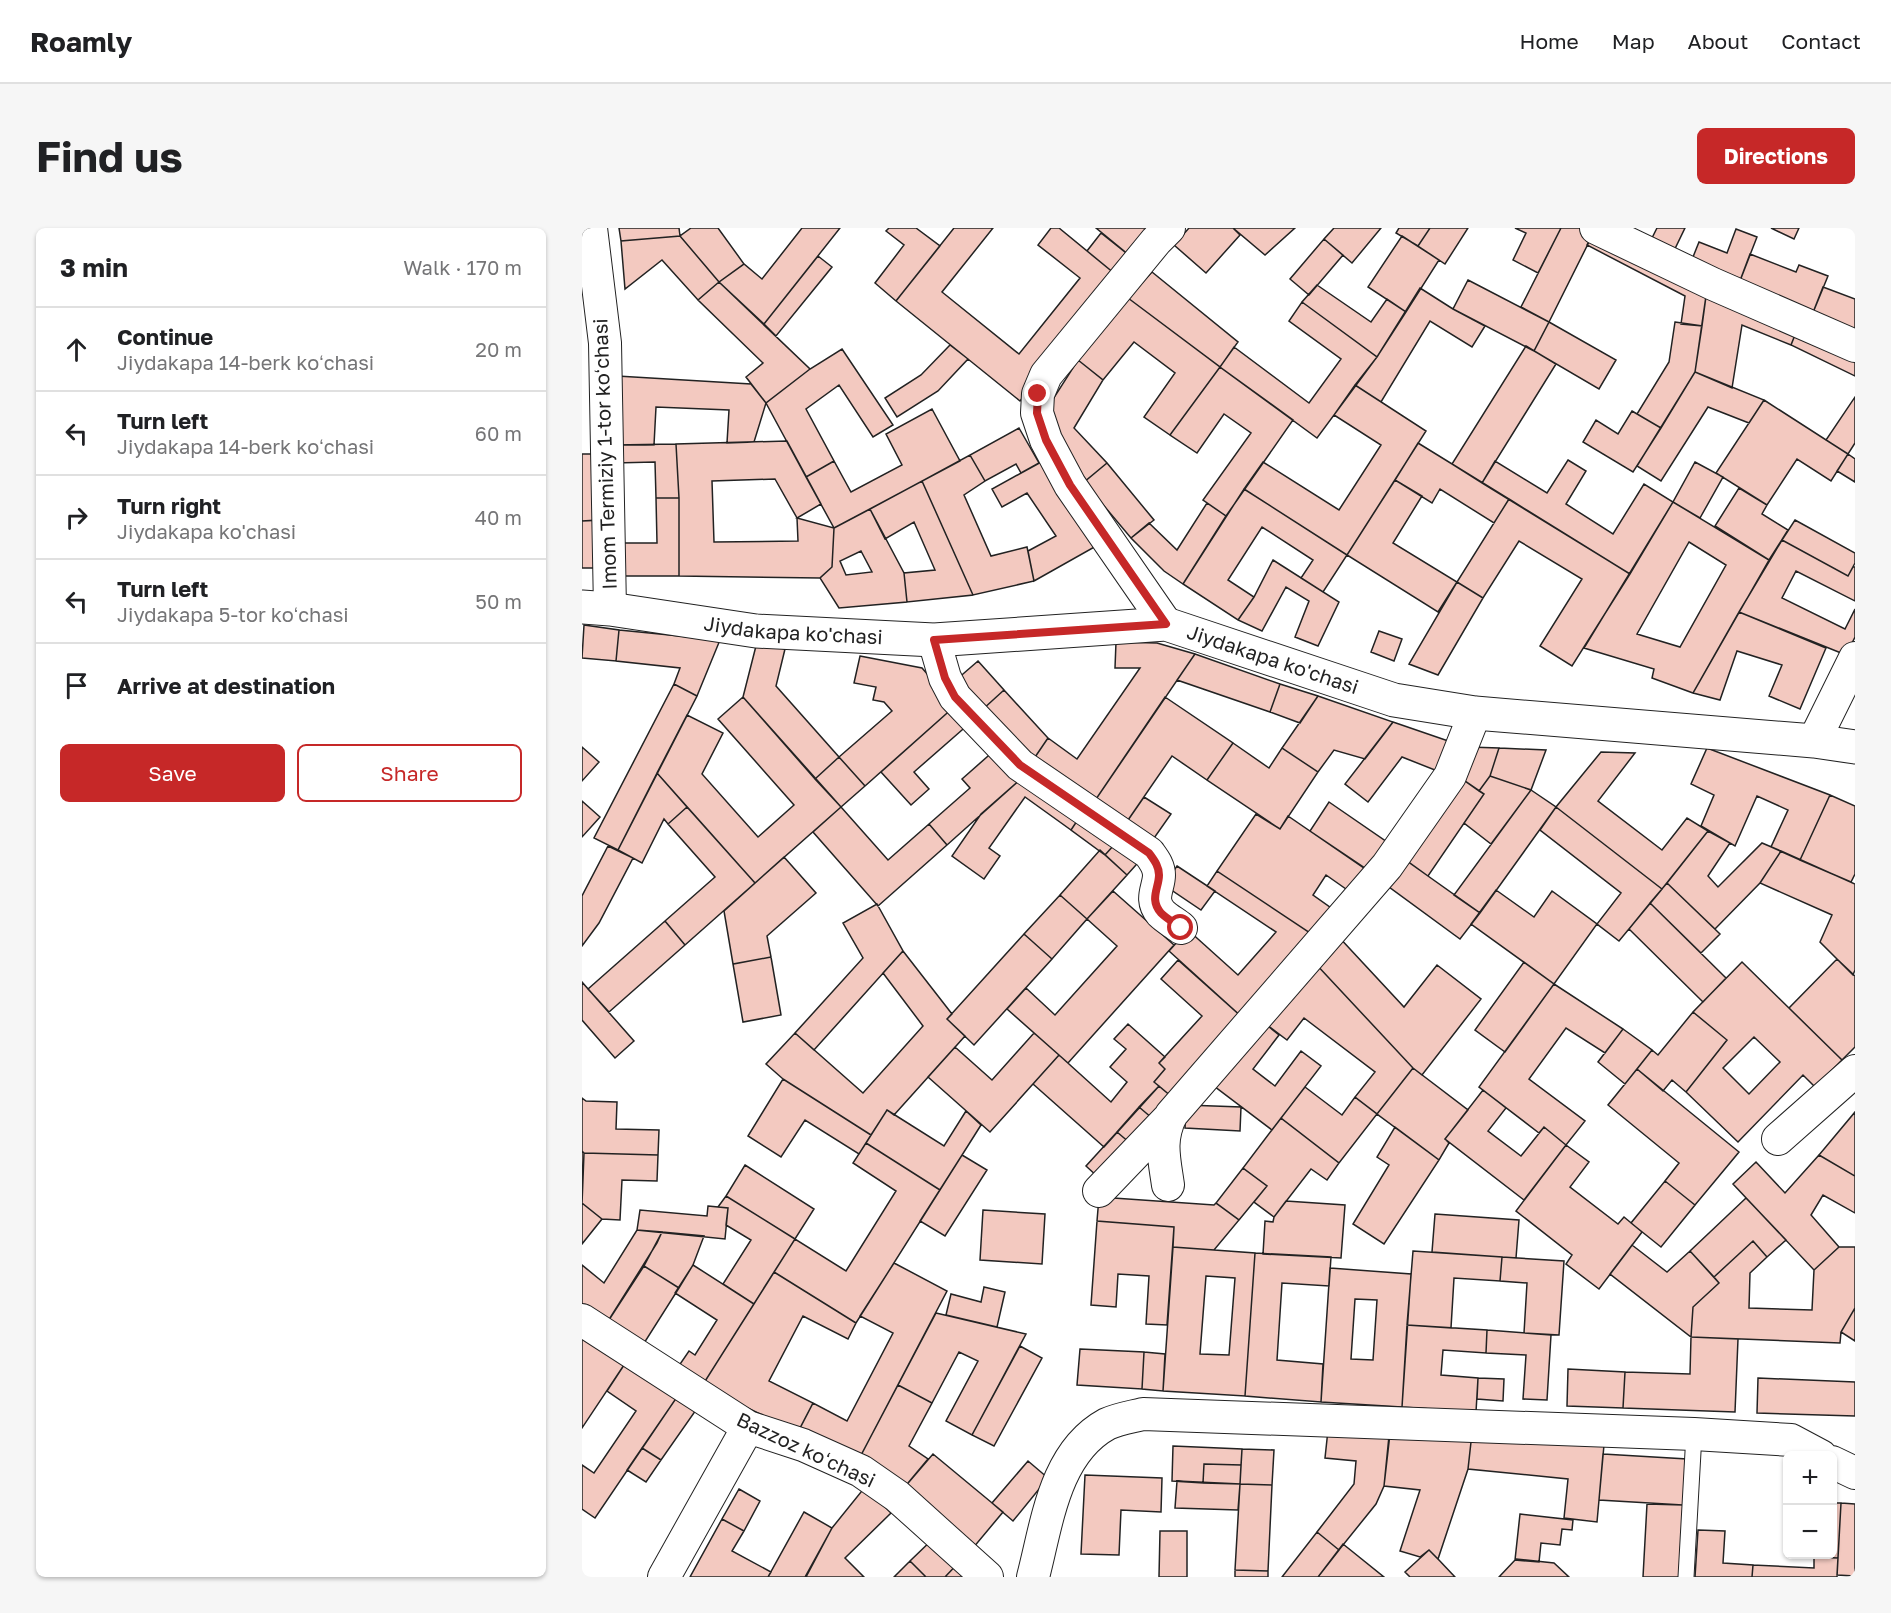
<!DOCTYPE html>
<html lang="en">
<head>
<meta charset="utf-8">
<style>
	:root { --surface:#fff; --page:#f6f6f6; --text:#202124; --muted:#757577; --line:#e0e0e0; --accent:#c62828 }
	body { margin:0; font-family:"Golos Text",sans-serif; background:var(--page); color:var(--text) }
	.controls { position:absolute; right:18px; bottom:18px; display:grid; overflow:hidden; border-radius:9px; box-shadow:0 2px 4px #0004 }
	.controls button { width:54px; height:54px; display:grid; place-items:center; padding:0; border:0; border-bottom:2px solid var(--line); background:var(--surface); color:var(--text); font:30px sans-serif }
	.stop { position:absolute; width:18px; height:18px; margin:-14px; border:4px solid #c62828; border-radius:50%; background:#fff }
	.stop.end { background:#c62828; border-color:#fff; box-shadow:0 2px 6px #0008 }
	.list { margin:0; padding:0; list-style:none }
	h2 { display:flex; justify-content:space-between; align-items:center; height:78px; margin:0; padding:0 24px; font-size:26px }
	h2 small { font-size:20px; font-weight:400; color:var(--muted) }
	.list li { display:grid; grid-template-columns:39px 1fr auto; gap:18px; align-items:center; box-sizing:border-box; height:84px; padding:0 24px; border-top:2px solid var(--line) }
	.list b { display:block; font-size:22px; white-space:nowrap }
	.list p { margin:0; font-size:20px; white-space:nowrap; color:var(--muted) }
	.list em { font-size:20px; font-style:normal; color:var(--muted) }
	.actions { display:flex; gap:12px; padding:18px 24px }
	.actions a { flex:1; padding:14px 0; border:2px solid var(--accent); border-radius:9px; text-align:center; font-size:21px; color:var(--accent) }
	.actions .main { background:var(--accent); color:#fff }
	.icon { flex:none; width:33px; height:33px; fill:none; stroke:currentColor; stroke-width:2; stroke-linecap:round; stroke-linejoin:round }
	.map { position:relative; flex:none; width:1273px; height:1349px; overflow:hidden; border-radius:9px }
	header { display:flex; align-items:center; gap:36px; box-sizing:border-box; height:84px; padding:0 30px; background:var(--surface); border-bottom:2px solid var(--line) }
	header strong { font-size:28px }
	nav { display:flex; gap:33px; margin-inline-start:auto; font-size:21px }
	.intro { display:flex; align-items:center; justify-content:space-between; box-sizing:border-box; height:144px; padding:0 36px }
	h1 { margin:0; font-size:42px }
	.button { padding:15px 27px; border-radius:9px; background:var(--accent); color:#fff; font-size:21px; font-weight:700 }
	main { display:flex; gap:36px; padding:0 36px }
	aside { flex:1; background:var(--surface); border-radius:9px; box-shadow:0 2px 4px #0004 }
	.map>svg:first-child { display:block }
	.building { fill:#f3c9c0; stroke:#222; stroke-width:1.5; fill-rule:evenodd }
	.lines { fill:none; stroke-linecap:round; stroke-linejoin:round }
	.service-casing { stroke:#222; stroke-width:17 }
	.minor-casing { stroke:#222; stroke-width:34 }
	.tertiary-casing { stroke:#222; stroke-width:35 }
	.service { stroke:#fff; stroke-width:15 }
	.minor { stroke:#fff; stroke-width:32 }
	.tertiary { stroke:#fff; stroke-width:33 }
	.route { stroke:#c62828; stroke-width:8 }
	.labels { text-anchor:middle; stroke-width:4.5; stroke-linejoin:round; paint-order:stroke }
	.street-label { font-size:20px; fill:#222; stroke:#fff }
</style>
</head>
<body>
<header>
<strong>Roamly</strong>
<nav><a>Home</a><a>Map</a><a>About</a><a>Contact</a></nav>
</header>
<div class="intro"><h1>Find us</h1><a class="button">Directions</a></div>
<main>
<aside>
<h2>3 min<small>Walk · 170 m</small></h2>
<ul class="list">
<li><svg class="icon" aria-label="ahead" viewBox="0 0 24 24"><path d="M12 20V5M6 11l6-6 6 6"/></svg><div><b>Continue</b><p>Jiydakapa 14-berk koʻchasi</p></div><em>20 m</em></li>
<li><svg class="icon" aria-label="left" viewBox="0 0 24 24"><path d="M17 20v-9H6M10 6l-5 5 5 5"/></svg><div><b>Turn left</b><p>Jiydakapa 14-berk koʻchasi</p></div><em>60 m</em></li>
<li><svg class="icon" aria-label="right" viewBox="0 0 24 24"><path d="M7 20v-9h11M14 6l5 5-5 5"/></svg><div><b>Turn right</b><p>Jiydakapa ko'chasi</p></div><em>40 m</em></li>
<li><svg class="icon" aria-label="left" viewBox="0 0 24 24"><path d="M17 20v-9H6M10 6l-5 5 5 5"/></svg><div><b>Turn left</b><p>Jiydakapa 5-tor koʻchasi</p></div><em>50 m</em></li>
<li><svg class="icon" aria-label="arrive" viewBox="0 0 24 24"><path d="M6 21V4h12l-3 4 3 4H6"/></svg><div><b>Arrive at destination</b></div></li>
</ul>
<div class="actions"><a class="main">Save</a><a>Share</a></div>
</aside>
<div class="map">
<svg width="1273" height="1349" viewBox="0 0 1273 1349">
	<rect width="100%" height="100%" fill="#fff"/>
	<path class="building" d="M37,0H97L98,8L39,13Z
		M109,0H136L162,36L137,54L98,8Z
		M220,0H258L182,96L137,54L162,36L180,51Z
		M307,0H334L358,18L314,73L293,55L322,17L304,3Z
		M372,0H411L360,64L437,126L498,50L456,17L469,0H477L538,50L438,173L314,73Z
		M514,0H578L553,32Z
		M607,0H651L658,7L624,45L592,17Z
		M651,0H713L683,27Z
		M752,0H799L770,35L742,11Z
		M817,0H848L836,18L814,5Z
		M848,0H886L863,36L836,18Z
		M933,0H979L956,45L931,32L944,5Z
		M979,0H1008L1013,2L967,94L939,79Z
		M1075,0H1103L1089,29L1067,16Z
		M1189,0H1217L1212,11Z
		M1154,1L1175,9L1156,58L1107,39L1117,14L1145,25Z
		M1013,2L1125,61L1120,98L1099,96L1103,68L1005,17Z
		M519,5L553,32L538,50L505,23Z
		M98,8L137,54L116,72L80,32L43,61L39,13Z
		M820,8L857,32L824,84L786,59Z
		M742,11L761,27L727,67L708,51Z
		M1168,26L1214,44L1217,37L1246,48L1230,87L1156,58Z
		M236,28L250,39L194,108L182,96Z
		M570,44L656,114L638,139L546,70Z
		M886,52L967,94L952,123L871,81Z
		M137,54L228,141L184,175L164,149L181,135L116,72Z
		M735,57L789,94L805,71L824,84L795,129L720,74Z
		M1241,59L1273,71V104L1230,87Z
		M838,60L871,81L903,98L890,119L848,93L799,174L773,157L795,129Z
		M1125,61L1217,97L1209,117L1160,97L1150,160L1113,144Z
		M546,70L638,139L588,207L562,189L593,145L552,114L521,152L496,132Z
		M720,74L795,129L735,210L638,139L652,119L727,175L759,131L707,93Z
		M967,94L1034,132L1017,161L952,123Z
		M1093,94L1120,98L1113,144L1079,200L1055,186L1087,134Z
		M1217,97L1273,122V148L1209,117Z
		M368,117L386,131L356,163L315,189L303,170L339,147Z
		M944,118L974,136L900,255L870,236Z
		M260,121L311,197L291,209L257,157L224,181L252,233L224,249L184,175L228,141Z
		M496,132L521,152L492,200L525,235L502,254L464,182Z
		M638,139L711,192L644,288L621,272L669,205L642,186L615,225L588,207Z
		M1113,144L1182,172L1167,195L1126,179L1079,253L1055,238Z
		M35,148L169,156L184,175L172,214L145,215L147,182L74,179L72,217H32Z
		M773,157L844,203L765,327L662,261L681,234L757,282L799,217L752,187Z
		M1273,169V215L1266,226L1244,212Z
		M1182,172L1266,226L1249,253L1215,231L1185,277L1134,245Z
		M350,181L378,233L252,300L224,249L252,233L269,264L320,237L304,206Z
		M1050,183L1079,200L1051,244L1001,214L1014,192L1036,206Z
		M437,200L457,235L439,245L434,236L403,253L388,227Z
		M205,213L239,276L215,290L252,300L250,339L238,350L97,348V270L94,216ZM193,251L215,290L216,313L132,314L130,253Z
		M836,215L927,271L912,295L858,261L850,275L813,252Z
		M94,216L97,270H74L73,234L32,235V217Z
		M0,226H21V292L0,293Z
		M1266,226L1273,231V254L1255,243Z
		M388,227L403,253L382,267L409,328L445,319L452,353L391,367L340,253Z
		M986,232L1004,243L984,276L1031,306L1062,256L1091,274L1048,346L900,255L913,233L965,265Z
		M461,233L516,317L452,353L446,323L474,308L445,265L420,279L410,261Z
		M1113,234L1141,249L1118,290L1091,274Z
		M525,235L572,292L549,310L502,254Z
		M813,252L840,268L811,315L875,354L856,384L765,327Z
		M340,253L391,367L325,374L322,345L353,342L332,294L303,311L288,281Z
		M1157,260L1185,277L1180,286L1206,302L1187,332L1133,298Z
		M662,261L765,327L741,364L719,350L731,332L680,299L646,352L672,369L656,392L601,356Z
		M74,270H97V348H34V315H75Z
		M927,271L1048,346L990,438L958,418L1000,351L937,313L901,370L875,354Z
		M1091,274L1187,332L1111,465L1070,450L1072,441L1002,420ZM1107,314L1144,337L1098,419L1055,406Z
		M625,275L644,288L601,356L582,343L549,310L567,295L595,322Z
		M288,281L322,345L325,374L257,380L238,350L250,339L252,300ZM279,323L290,344L264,347L258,333Z
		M15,292L16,340H0V293Z
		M1213,292L1273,325V335L1266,348L1200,312Z
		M1200,312L1266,348L1271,339H1273V373L1214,343L1200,370L1263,401L1273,381V409L1264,427L1157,384Z
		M691,332L757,374L736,418L713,409L727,373L704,359L680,403L656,392L672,369Z
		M875,354L901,370L856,447L827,436Z
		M1157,384L1244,420L1218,481L1187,468L1200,437L1155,423L1138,472L1111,465Z
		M2,397L37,402L34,433L0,430Z
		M37,402L138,412L115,468L92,456L98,440L34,433Z
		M797,403L820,411L812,433L789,424Z
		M175,414L203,421L194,458L257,529L233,551L161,469Z
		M534,414L575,415L613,426L510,577L449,535L466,510L495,531L558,440H533Z
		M613,426L698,456L688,484L595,452Z
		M278,428L340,440L373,478L283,558L257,529L310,483L302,474L291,472L294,459L272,455Z
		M396,433L422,462L400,482L374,452Z
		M92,456L115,468L36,622L12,610Z
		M698,456L736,468L718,495L688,484Z
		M422,462L466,510L449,535L400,482Z
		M736,468L811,494L783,531L752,522L736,544L700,520Z
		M161,469L259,579L173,655L75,545L105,487L141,505L120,546L176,609L212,577L136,491Z
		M583,469L651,515L625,552L590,528L544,595L512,574Z
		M373,478L388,495L332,544L347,561L329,577L299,544Z
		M811,494L875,516L863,546L820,529L786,574L763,556Z
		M651,515L687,540L700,520L736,544L698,601L625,552Z
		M0,519L17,534L0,553Z
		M886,519L917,520L908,548L897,563L873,546Z
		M917,520L964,522L949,562L908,548Z
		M1125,520L1248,567L1218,632L1189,619L1206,582L1175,568L1153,618L1119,598L1132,567L1109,556Z
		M414,521L440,550L365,617L347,596L388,560L380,551Z
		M1019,524L1053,525L1016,573L1080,622L1105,590L1126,603L1080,661L974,579Z
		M257,529L283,558L259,579L233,551Z
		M75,545L105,579L86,596L82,591L60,635L36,622Z
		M873,546L902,566L846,648L817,627Z
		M908,548L949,562L909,616L882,595L902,566L897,563Z
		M440,550L503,581L489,602L443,569L407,620L418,628L402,651L370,628L399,586Z
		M949,562L974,579L898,685L872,667Z
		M1248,567L1273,578V646L1269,654L1218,632Z
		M562,569L589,586L570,613L544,595Z
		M0,573L18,589L0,609Z
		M747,574L805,614L786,642L728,603Z
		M105,579L173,655L103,717L83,693L133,649L86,596Z
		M259,579L306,632L347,596L365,617L296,678L231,604Z
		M974,579L1080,661L1037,713L1015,696L1039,665L958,602Z
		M503,581L540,608L523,627L489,602Z
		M674,586L698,601L706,588L789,645L774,668L744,647L731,667L752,682L734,709L635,643Z
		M1126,603L1148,615L1126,648L1136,659L1180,615L1199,623L1178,655L1133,701L1085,655Z
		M540,608L562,628L545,647L523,627Z
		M26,618L51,630L17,695L0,718V668Z
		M518,622L545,647L505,691L478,667Z
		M1199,623L1273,656V742L1271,747L1238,714L1250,687L1178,655Z
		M202,629L234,665L185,708L189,729L151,736L142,683Z
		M822,631L898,685L878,711L803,656Z
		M595,638L633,663L619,682L582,657Z
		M635,643L734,709L661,790L587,723L606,702L656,747L694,704L625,658Z
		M1085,655L1138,706L1119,725L1068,675Z
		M914,662L952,689L970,663L1015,696L972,756L889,696Z
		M531,663L592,717L486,835L425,781L444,760L473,787L535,718L505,691Z
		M478,667L505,691L470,731L442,706Z
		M1068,675L1144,750L1121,774L1047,701Z
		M295,676L321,723L232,822L213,805L281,730L261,695Z
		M83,693L103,717L27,784L6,761Z
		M442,706L470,731L392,817L365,791Z
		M755,707L822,779L855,737L899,771L840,847L831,840L732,734Z
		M321,723L370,786L365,791L383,808L312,887L305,882L289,907L201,851L184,836L213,805L281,865L341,798L301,745Z
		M189,729L199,787L161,794L151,736Z
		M1255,731L1273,748V819L1260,832L1207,780Z
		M596,732L661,790L590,869L572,854L583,841L577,835L620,788L579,751Z
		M732,734L831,840L795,886L773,869L793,844L722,790L705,812L681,794Z
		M942,734L972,756L923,824L893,802Z
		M1160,734L1260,832L1233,859L1221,847L1156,914L1104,864L1145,812L1111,784ZM1172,809L1198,834L1167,866L1141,840Z
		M0,754L52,813L33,830L0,792Z
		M972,756L1041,801L1023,825L984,800L947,851L1003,893L984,917L962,899L957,905L897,859Z
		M1111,784L1145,812L1104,864L1090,852L1081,863L1055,841L1070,822L1076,827Z
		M681,794L697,807L671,841L693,858L719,823L739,838L690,902L632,858Z
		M546,796L583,829L577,835L583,841L572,854L577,858L522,919L451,856L477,827L529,874L545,854L528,839L544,821L532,811Z
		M1041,801L1070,822L1043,856L1016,834Z
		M452,805L477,827L408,904L346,849L373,819L410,852Z
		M831,840L886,882L863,911L867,915L857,932L795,886Z
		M1055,841L1157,924L1113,977L1083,953L1097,935L1026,877Z
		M201,851L289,907L277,926L223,892L199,929L166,908Z
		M577,858L590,869L570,890L557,879Z
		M723,859L760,887L773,869L795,886L757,935L699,890Z
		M901,862L924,880L906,903L939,928L962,899L984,917L942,972L863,911Z
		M0,870L4,873L35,874L34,901L77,902L76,927L2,925L0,923Z
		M604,877L659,879L658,903L603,900Z
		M557,879L570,890L548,915L535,904Z
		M305,882L362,918L384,883L399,897L358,962L284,915Z
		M1273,884V948L1237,927Z
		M699,890L757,935L745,952L729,941L692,989L672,974L685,958L661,940Z
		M813,899L857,932L802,1016L771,996L807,937L795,929Z
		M535,904L548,915L517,950L504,938Z
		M284,915L358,962L274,1095L192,1044L213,1011L264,1043L314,963L271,935Z
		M984,917L1007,934L988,959L1036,996L1042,989L1060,1004L1017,1061L984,1036L990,1027L934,983Z
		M0,923L2,925L0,976Z
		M2,925L76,927L75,953L40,952L38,992L20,991L0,975Z
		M380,927L405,942L363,1008L338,993Z
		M1237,927L1273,948V985L1241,967L1229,987L1257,1019L1232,1042L1151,956L1174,934L1203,965Z
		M163,937L232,981L213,1011L144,968Z
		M661,940L685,958L657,992L634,975Z
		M1083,953L1113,977L1079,1019L1049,995Z
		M144,968L213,1011L172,1076L141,1056L169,1012L144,997L146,980L136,979Z
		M517,969L632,977L634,975L657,992L632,1022L591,1019L592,999L515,993Z
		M1164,970L1204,1012L1185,1029L1171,1013L1132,1049L1108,1023Z
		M704,973L763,977L759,1030L681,1026L683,993L691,994L692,989Z
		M0,975L20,991L0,1016Z
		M126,978L146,980L143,1011L55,1002L58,982L125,988Z
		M401,982L463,986L460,1036L398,1032Z
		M853,986L937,992L934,1030L850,1024Z
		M515,993L592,999L585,1097L564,1096L567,1048L536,1046L534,1079L509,1077Z
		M55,1002L80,1004L75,1015L23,1098L0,1079V1037L22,1055Z
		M80,1004L122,1008L111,1037L97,1060L62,1038Z
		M1171,1013L1185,1029L1168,1045L1167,1080L1230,1082L1232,1042L1257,1019H1273V1080L1259,1104L1258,1115L1109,1109L1111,1079L1137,1055L1132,1049Z
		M1050,1017L1085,1044L1108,1023L1137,1055L1111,1079L1109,1109L1028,1046Z
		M591,1019L673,1025L663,1168L581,1163ZM624,1048L653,1050L647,1127L618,1126Z
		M831,1023L920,1029L918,1053L872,1050L869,1100L825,1097Z
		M673,1025L749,1029L747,1058L700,1055L695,1132L741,1136L739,1174L663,1168Z
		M920,1029L982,1033L977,1107L942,1105L945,1055L918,1053Z
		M312,1035L365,1063L277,1231L216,1204L231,1175L265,1193L311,1105L278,1088Z
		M111,1037L172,1076L120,1158L94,1142L107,1123L113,1127L135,1092L93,1065Z
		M62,1038L97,1060L59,1120L23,1098Z
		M748,1040L829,1046L820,1179L739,1174ZM773,1071L795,1072L791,1132L769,1131Z
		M192,1044L274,1095L266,1111L221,1088L187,1153L231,1175L216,1204L120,1158Z
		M402,1059L423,1064L415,1099L364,1087L369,1066L399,1074Z
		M1273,1080V1113L1259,1104Z
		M354,1085L444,1106L390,1207L364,1193L396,1133L377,1124L350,1175L316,1157Z
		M825,1097L905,1102L904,1125L861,1122L859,1147L896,1150L894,1184L820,1179Z
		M905,1102L969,1107L965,1172L941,1171L944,1127L904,1125Z
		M0,1105L44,1134L0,1200Z
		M1109,1109L1156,1111L1153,1184L1041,1180L1043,1144L1108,1146Z
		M438,1118L460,1130L412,1218L390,1207Z
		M498,1121L562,1124L560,1161L495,1157Z
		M562,1124L583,1126L581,1163L560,1161Z
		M44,1134L95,1169L13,1290L0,1281V1237L12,1245L54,1183L25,1163Z
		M986,1141L1043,1144L1041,1180L985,1178Z
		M896,1150L922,1151L921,1173L895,1171Z
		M1176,1150L1273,1154V1188L1175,1185Z
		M316,1157L350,1175L327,1218L346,1231L321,1261L277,1231Z
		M95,1169L114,1182L79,1232L60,1220Z
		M809,1197L890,1205L886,1241L856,1331L847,1322L838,1329L818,1323L838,1262L802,1258Z
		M746,1202L807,1208L802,1258L794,1276L757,1322L735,1304L772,1256L774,1233L743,1230Z
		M890,1205L1022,1217L1015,1294L982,1290L986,1251L886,1241Z
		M591,1218L660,1221L659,1237L622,1236L621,1255L590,1253Z
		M60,1220L79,1232L64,1254L45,1242Z
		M660,1221L692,1222L690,1257L658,1256Z
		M351,1226L421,1284L391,1320L321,1261Z
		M1021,1226L1105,1231L1101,1277L1017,1272Z
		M446,1233L466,1250L431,1293L410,1275Z
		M622,1236L659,1237L658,1256L621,1255Z
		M503,1247L580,1250L579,1284L539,1282L537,1327L499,1326Z
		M595,1253L658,1256L656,1282L593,1280Z
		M658,1256L690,1257L686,1343L653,1342Z
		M283,1259L309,1285L263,1330L282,1349H224L250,1300Z
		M157,1261L178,1273L162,1303L140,1291Z
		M1250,1275H1259L1256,1330L1232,1329V1326H1250Z
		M1259,1275L1273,1276V1348L1255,1347Z
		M1065,1276L1101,1277L1097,1349H1061Z
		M222,1284L250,1300L223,1349H186Z
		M938,1286L991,1292L990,1302L980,1301L978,1317L959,1315L957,1334L933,1332Z
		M140,1291L162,1303L150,1323L189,1344L186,1349H108Z
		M1116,1302L1143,1303L1141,1335L1171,1337L1170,1349H1113Z
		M578,1303H605V1349H577Z
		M735,1304L757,1322L736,1349H700Z
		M355,1307L380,1331L363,1349H344L328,1333Z
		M761,1316L802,1349H736Z
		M847,1322L856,1331L873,1349H828L823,1344Z
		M1232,1329L1256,1330L1255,1349H1170L1171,1337L1232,1340Z
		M380,1331L398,1349H363Z
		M934,1331L972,1335L987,1349H917Z
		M328,1333L344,1349H312Z
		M653,1342L686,1343V1349H653Z"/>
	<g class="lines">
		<g class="service-casing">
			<path id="service" d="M1104,1349L1112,1206"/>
		</g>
		<g class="minor-casing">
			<path id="minor" d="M9,0L23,115L28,381
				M1014,0L1131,56L1273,118
				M584,396L488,257L464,212L455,185L456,166L464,147L574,13L587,0
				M352,412L363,450L373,469L438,537L567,625C572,632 577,638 577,647C577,660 567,671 579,685C585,691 593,695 599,700
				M1232,513L1273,430
				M1196,911L1273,843
				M586,957C582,929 577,913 589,887L805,638L868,548L893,485
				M517,963L589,888
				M0,1092L166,1199L221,1217L279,1243L315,1268L405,1349
				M1250,1234L1273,1245
				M82,1349L166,1199
				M451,1349C465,1296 472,1225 525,1196C536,1191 549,1189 561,1186L1112,1206L1209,1212L1239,1228"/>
		</g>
		<g class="tertiary-casing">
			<g id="tertiary">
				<path id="s1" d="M0,379L28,381L174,403L352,412L584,396L812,472L893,485L1232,513L1273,519"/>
			</g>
		</g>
		<use href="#service" class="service"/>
		<use href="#minor" class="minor"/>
		<use href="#tertiary" class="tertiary"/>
	</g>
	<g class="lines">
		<path class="route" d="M456,166L455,185L464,212L488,257L584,396L352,412L363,450L373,469L438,537L567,625C572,632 577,638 577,647C577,660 567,671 579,685C585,691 593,695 599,700"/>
	</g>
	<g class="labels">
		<g class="street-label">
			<text transform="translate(23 226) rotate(-92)" y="7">Imom Termiziy 1-tor koʻchasi</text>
			<text dy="7" stroke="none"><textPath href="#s1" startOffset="213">Jiydakapa ko'chasi</textPath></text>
			<text dy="7" stroke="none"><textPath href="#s1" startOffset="699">Jiydakapa ko'chasi</textPath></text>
			<text transform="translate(224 1222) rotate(25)" y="7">Bazzoz koʻchasi</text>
		</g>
	</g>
</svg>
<div class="controls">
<button>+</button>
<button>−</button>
</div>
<div class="stop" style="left:599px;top:700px"></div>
<div class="stop end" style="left:456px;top:166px"></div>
</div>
</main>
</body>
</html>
